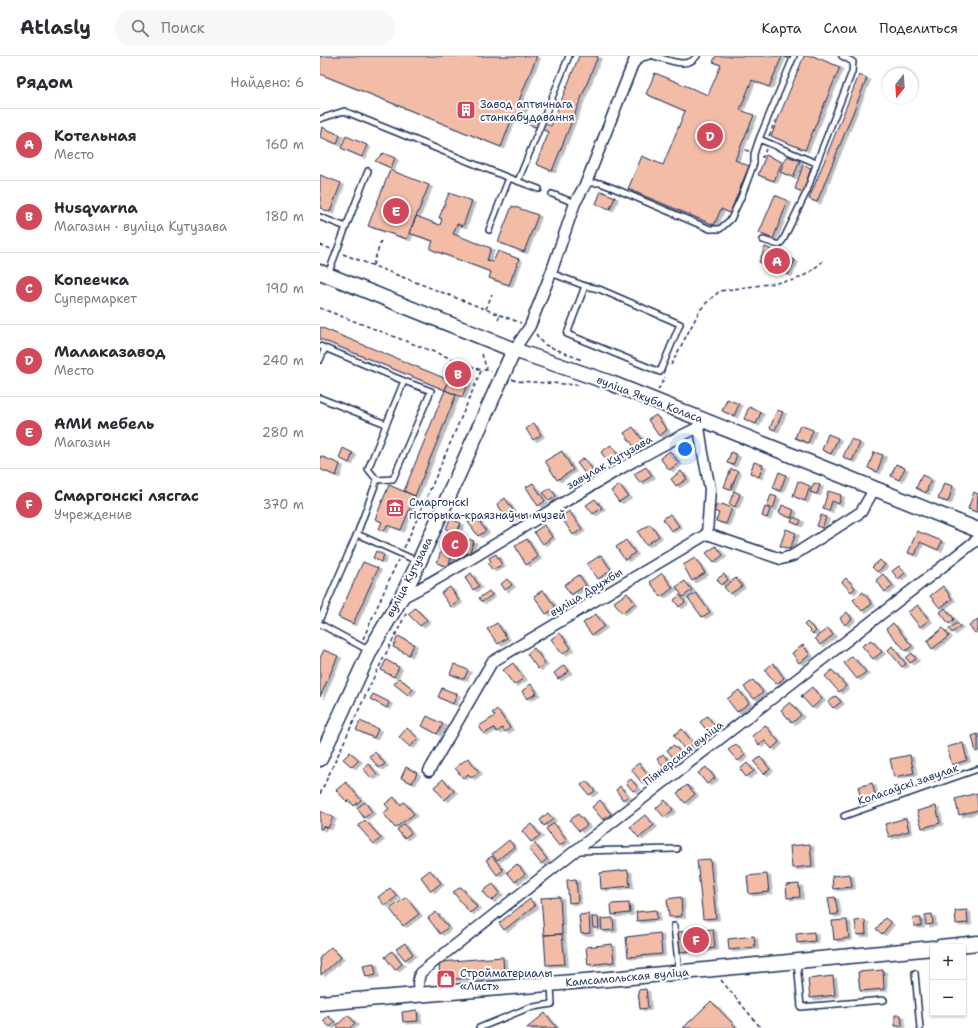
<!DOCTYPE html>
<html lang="ru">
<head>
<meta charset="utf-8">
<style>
	:root { --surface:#fff; --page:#f7f7f7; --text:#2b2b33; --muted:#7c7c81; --line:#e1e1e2; --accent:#d1495b }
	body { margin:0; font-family:"Shantell Sans",sans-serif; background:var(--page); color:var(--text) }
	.controls { position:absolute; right:12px; bottom:12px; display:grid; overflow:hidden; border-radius:0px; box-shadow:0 1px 3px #0004 }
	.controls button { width:36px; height:36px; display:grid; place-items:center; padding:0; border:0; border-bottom:1px solid var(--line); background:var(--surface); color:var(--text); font:20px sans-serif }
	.compass { position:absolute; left:562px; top:12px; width:36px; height:36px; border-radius:50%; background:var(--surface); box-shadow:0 1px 3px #0004; rotate:197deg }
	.you { position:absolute; left:365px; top:393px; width:14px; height:14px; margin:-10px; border:3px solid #fff; border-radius:50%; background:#1a73e8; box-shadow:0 0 0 6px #1a73e833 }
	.badge { display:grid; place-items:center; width:26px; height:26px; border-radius:50%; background:var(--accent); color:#fff; font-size:13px; font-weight:700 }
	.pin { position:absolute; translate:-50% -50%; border:2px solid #fff; box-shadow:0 1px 4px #0006 }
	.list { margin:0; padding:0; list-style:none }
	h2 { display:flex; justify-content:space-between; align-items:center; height:52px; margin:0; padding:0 16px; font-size:17px }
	h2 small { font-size:13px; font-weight:400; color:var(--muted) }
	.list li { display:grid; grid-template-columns:26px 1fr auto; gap:12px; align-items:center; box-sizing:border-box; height:72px; padding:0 16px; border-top:1px solid var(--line) }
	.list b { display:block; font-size:15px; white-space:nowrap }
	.list p { margin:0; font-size:13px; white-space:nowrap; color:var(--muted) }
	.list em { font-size:13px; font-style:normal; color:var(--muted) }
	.icon { flex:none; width:22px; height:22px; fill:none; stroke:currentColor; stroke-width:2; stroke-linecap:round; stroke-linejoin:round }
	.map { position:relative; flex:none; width:658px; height:972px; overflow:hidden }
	header { display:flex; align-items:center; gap:24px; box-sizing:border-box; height:56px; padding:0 20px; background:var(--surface); border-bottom:1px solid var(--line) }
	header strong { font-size:19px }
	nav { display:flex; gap:22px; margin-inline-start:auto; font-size:14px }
	.search { width:280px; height:36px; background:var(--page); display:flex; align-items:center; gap:10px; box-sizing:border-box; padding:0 14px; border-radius:22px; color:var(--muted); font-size:15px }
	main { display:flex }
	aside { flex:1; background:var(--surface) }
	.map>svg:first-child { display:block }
	.building { fill:#f2bca6; stroke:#1b2f5e; filter:url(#shadow) }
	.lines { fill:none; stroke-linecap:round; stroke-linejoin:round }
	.service-casing { stroke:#1b2f5e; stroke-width:8 }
	.minor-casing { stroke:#1b2f5e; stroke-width:13 }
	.secondary-casing { stroke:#1b2f5e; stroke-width:17 }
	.path { stroke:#1b2f5e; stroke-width:1.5; stroke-dasharray:4 3; stroke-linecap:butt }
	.service { stroke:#fff; stroke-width:5 }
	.minor { stroke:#fff; stroke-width:10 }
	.secondary { stroke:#fff; stroke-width:14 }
	.labels { text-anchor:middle; stroke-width:4; stroke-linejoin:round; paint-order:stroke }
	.poi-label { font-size:11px; fill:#1b2f5e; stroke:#fff; text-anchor:start }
	.street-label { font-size:11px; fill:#1b2f5e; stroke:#fff }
</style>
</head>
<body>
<header>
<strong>Atlasly</strong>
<div class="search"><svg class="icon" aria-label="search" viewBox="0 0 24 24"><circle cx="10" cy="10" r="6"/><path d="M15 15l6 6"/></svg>Поиск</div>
<nav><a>Карта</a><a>Слои</a><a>Поделиться</a></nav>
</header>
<main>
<aside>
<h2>Рядом<small>Найдено: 6</small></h2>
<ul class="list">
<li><span class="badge">A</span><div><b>Котельная</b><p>Место</p></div><em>160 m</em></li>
<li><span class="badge">B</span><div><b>Husqvarna</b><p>Магазин · вуліца Кутузава</p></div><em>180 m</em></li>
<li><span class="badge">C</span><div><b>Копеечка</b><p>Супермаркет</p></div><em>190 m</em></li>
<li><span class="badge">D</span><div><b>Малаказавод</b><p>Место</p></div><em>240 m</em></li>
<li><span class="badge">E</span><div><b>АМИ мебель</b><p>Магазин</p></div><em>280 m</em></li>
<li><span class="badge">F</span><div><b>Смаргонскі лясгас</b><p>Учреждение</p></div><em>370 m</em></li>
</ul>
</aside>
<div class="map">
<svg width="658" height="972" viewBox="0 0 658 972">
	<defs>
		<filter id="shadow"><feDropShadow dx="3.5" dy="2" stdDeviation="0" flood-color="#0004"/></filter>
	</defs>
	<rect width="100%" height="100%" fill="#fff"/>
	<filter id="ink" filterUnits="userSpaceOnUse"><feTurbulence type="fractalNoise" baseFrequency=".025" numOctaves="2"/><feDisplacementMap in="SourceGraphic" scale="8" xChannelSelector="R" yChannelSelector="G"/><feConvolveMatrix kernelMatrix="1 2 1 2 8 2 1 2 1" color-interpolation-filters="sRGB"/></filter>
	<g filter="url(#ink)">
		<path class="building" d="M0,0H217L198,47L205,50L201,58L231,70L259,0H278L232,115L216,108L229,76L192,62L181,91L0,18Z
			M396,0H468V2L462,0L449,31L432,24L420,54L434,59L415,104L429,110L410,157L401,153L394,169L308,133L322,100L343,109L365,55L326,38L335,17L388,39L401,9L393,6Z
			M484,0H493L520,11L485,94L451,80Z
			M539,19L547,22L497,146L489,143Z
			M2,71L20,79L17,88L0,81Z
			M26,80L47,89L42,101L21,92Z
			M63,97L75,102L71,112L55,105Z
			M446,99L462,106L454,125L438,119Z
			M467,100L480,105L473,121L460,116Z
			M483,109L491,112L483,136L475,133Z
			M70,114L109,129L87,183L48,170Z
			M0,119L21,127L10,156L0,152Z
			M281,135L295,141L290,153L276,148Z
			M129,137L152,145L143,170L137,168L133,178L171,192L167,204L173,206L178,195L199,203L189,229L169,222L171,216L110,193L113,185L89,177L96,160L120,169L122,163L119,162Z
			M455,139L468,145L453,183L439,177Z
			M192,150L218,159L204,196L178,186Z
			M445,191L475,204L468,219L439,206Z
			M0,271L129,324L125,334L0,283Z
			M133,314L145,318L148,327L142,341L125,334Z
			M125,334L136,339L95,440L84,435Z
			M407,343L419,348L414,360L402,355Z
			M429,351L441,356L436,368L424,363Z
			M457,354L463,356L455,374L450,372Z
			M336,359L347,374L339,380L328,364Z
			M214,367L221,379L213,384L206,373Z
			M480,369L493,374L488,387L475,382Z
			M313,371L324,386L315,392L304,377Z
			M508,378L518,382L511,398L502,394Z
			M531,383L540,387L532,405L523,401Z
			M291,389L300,402L290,409L281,396Z
			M23,392L33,397L29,407L19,402Z
			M242,395L253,414L237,424L225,405Z
			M350,395L359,407L349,414L340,402Z
			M411,396L417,399L413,409L407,407Z
			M554,396L563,399L557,416L548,412Z
			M0,400L20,408L16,420L0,413Z
			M264,402L273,414L266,419L257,407Z
			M434,406L443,409L439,421L430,417Z
			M576,408L585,412L579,424L571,420Z
			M326,411L332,420L320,427L314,418Z
			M411,413L418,415L411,433L404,431Z
			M361,415L367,423L356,430L351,423Z
			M459,416L466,419L460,435L453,432Z
			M602,419L611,423L606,437L596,432Z
			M478,425L490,430L485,445L473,440Z
			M213,427L225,445L218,450L206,431Z
			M494,427L500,429L497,438L490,436Z
			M624,427L633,430L628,446L618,443Z
			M69,429L95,440L81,474L67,469L64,475L59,473L62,466L55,463Z
			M300,429L308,440L299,446L291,435Z
			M230,432L236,440L229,445L223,437Z
			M414,435L420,438L415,451L409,448Z
			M508,435L521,439L519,448L512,445L509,455L503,453Z
			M654,436L658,438L657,456L648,453Z
			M451,439L457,441L453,453L447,450Z
			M185,442L197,460L189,465L177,448Z
			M275,443L282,452L273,458L266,449Z
			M397,448L401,450L402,448L412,452L406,468L396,465L399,457L394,455Z
			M462,449L474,454L471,462L459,457Z
			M445,451L450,453L447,462L442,460Z
			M249,455L262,473L253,479L241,461Z
			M350,458L359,470L351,475L343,463Z
			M501,459L506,461L502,472L497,470Z
			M156,461L166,475L158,480L148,466Z
			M473,461L481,464L479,469L471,466Z
			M130,463L141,467L136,478L126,473Z
			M330,468L339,480L326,489L318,476Z
			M224,469L232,481L223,488L214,476Z
			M466,473L476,477L470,493L460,490Z
			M597,475L622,485L618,494L600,486L595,499L588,497Z
			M132,478L154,485L149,498L141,496L139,501L132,499L128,511L117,507L122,492L126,493Z
			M207,483L218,501L206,509L195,490Z
			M306,484L315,497L305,504L296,491Z
			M396,490L403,499L394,506L386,497Z
			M56,495L64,499L61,506L53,502Z
			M176,498L182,509L172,514L168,507L171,506L169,502Z
			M281,499L291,514L278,523L267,508Z
			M375,502L385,517L372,525L363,509Z
			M560,504L565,509L557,516L552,511Z
			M43,506L58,512L33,568L18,561Z
			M579,510L585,517L578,523L572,515Z
			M151,517L159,530L153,534L145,522Z
			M342,517L353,532L341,541L330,526Z
			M404,518L408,524L401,529L397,523Z
			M563,518L573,530L565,536L556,524Z
			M259,519L266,529L251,539L244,529Z
			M416,522L422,530L410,538L404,531Z
			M526,522L535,532L531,536L522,526Z
			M187,523L192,529L185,534L181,528Z
			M365,525L372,534L363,541L356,531Z
			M623,530L632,543L620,552L610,540Z
			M130,531L139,545L131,551L121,537Z
			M223,534L236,552L226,558L214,540Z
			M169,535L172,539L162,546L159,542Z
			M543,536L552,548L542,555L533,544Z
			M307,537L315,547L302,557L294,546Z
			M376,537L390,556L382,561L368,542Z
			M360,539L365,546L359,551L354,544Z
			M598,549L609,564L600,571L588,556Z
			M95,552L107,564L100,570L88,558Z
			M625,552L634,563L629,568L620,556Z
			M527,556L532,563L525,569L520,562Z
			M276,558L284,570L272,579L263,567Z
			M658,563V574L655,577L649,570Z
			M487,566L496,575L493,578L484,569Z
			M177,567L187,582L178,588L167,573Z
			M573,567L592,590L586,595L566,573Z
			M637,567L640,570L632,577L629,573Z
			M508,572L513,579L500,589L495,582Z
			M623,572L629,580L612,593L607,585Z
			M240,577L251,592L242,598L231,583Z
			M78,580L94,588L89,599L73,591Z
			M551,584L562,596L553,603L542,590Z
			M483,589L490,599L479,607L472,597Z
			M572,590L586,608L582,611L568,594Z
			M214,592L225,607L218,613L207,598Z
			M4,594L18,600L0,641V602Z
			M592,597L596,603L590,607L586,602Z
			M532,600L546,616L537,623L524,607Z
			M66,604L79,611L74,621L61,614Z
			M193,607L204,622L194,629L183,614Z
			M453,607L464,622L456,628L445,614Z
			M134,608L148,614L144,623L130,618Z
			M244,609L249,615L238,623L234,617Z
			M512,614L526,630L519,636L505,620Z
			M79,622L93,633L88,639L74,628Z
			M433,624L443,636L434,643L424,631Z
			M211,628L217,637L207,643L202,635Z
			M492,631L502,643L492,652L481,640Z
			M122,632L137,638L133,648L118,641Z
			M419,634L429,647L417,656L407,643Z
			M53,638L69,646L67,652L50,643Z
			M516,640L521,646L513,652L508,646Z
			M470,646L481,659L472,667L461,654Z
			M177,653L190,672L185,676L182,672L177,676L174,672L164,678L159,670L175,660L172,657Z
			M107,660L123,668L117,678L102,670Z
			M387,660L396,671L389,677L380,666Z
			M40,665L58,673L54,682L36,674Z
			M445,669L459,686L452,693L445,685L439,689L432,680Z
			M87,672L98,682L90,691L79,681Z
			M362,673L374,688L365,694L354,679Z
			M658,678V695L656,696L652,680Z
			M643,687L647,704L632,709L627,691Z
			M416,688L425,699L418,705L408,694Z
			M354,689L362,699L355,704L347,694Z
			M30,696L39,704L32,711L23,703Z
			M55,696L65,708L59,712L49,700Z
			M343,698L350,706L343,711L337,703Z
			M590,699L594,717L574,721L570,703Z
			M440,701L450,713L444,718L434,706Z
			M148,702L159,716L151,722L148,718L143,722L135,712Z
			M48,707L57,718L51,722L43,712Z
			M319,707L330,721L322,727L311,713Z
			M427,707L434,715L426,721L420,713Z
			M86,711L97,717L92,727L81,722Z
			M386,711L395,722L387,728L378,717Z
			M123,723L134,735L125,744L114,731Z
			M311,723L318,732L313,735L306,727Z
			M266,725L275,735L269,739L261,729Z
			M26,726L41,744L34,750L29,744L27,746L16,734Z
			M552,727L556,742L542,746L538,731Z
			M367,729L375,738L365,747L357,737Z
			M300,730L308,740L303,744L296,734Z
			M657,737L658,754L639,759L635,743Z
			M74,741L80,749L84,746L94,758L75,772L63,757L69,753L65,748Z
			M280,744L291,758L283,764L272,751Z
			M345,744L353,754L344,761L336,752Z
			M45,746L52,756L44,762L37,752Z
			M616,750L620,767L602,772L597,755Z
			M0,755L13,761L8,772L3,770L2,773H0Z
			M228,757L233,763L224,770L220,764Z
			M258,758L267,769L259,775L250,764Z
			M325,759L334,769L319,782L310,771Z
			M586,762L589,775L569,781L565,768Z
			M45,764L61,782L54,788L38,770Z
			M234,767L247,784L239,790L226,773Z
			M84,768L91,777L84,782L77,774Z
			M211,768L220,779L211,786L202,775Z
			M189,784L194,791L177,804L172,798Z
			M215,788L227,803L221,808L209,793Z
			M490,788L492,810L472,812L470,790Z
			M172,800L183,814L177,819L166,804Z
			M390,803L396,862L383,863L377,804Z
			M197,808L205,818L195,826L187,816Z
			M110,814L121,827L111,835L101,821Z
			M308,814L310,830L281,833L280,817Z
			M447,818L449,836L429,838L427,820Z
			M530,818L532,831L513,833L512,820Z
			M256,823L258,846L249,847L247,824Z
			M173,828L180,837L171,845L163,835Z
			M479,828L480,841L467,842L466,829Z
			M141,831L157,851L150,857L133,836Z
			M70,832L77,840L65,850L58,841Z
			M86,841L99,858L83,870L70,853Z
			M240,841L242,878L224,879L221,842Z
			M361,841L362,860L349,861L347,843Z
			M515,841L518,858L511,859L508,842Z
			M210,843L215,850L184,874L179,867Z
			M309,847L310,857L292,859L291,848Z
			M336,854L337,863L317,865L316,856Z
			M647,854L648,867L636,868L635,855Z
			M116,856L128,871L120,878L108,862Z
			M269,858L270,877L261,878L259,859Z
			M612,858L613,868L606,869L605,859Z
			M272,861H278L279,872H273Z
			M293,862L294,874L282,875L281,863Z
			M565,862L571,867L562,878L556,873Z
			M593,862H601V870H594Z
			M527,864L529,882L514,884L512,865Z
			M545,864L546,878L537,879L535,865Z
			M393,873L395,892L360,896L358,876Z
			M494,876L495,885L477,887L476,878Z
			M340,877L342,898L308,901L306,881Z
			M242,878L245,908L226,909L224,879Z
			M434,880L435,891L409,894L408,883Z
			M85,887L93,898L85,904L76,893Z
			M292,888L294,906L268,909L266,891Z
			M11,891L21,901L1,919L0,901Z
			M72,895L82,908L75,914L65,901Z
			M183,901L184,920L120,924L119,906Z
			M54,907L56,919L46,921L43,909Z
			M563,914L564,933L540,935L538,916Z
			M513,920L515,939L490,942L488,923Z
			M326,933L328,952L320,953L318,934Z
			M391,945L417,972H363Z
			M97,954L98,965L83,966L82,956Z
			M225,957L237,972H207Z
			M28,959L35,967L30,972H18L16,970Z
			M575,959H581L582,970H575Z
			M8,960L15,966L10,971L3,965Z"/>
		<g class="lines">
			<g class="service-casing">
				<path id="service" d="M334,0C347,3 367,14 377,0
					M316,8L322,2L330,0
					M0,63L24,55L189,122
					M439,83L496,107
					M198,125L249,0
					M266,127H280L291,131L390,173H400L411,163L422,139L434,107V98L439,83L474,0
					M232,138L255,147
					M0,161L26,171L8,218
					M26,171L48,115
					M169,174L189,122L219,133
					M443,184L459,189L463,184L487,135L498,103L532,16L533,6L522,0
					M231,217L265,230L247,278L340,316L360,268L279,233L265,230
					M0,290L84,325L48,413L57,424L37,478
					M0,304L5,292
					M0,342L66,368
					M57,424L73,423L111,335L84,325
					M0,563L37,478L97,505
					M0,568L48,594
					M524,760L658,713
					M256,795L357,793
					M354,870L359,916
					M477,906L481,951L564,944
					M595,917L600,972
					M159,972L208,952L232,948L231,929"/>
			</g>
			<g class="minor-casing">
				<path id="minor" d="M194,294L210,270L231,217L255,147L266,127L316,0
					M387,478L461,503L472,500L541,456L555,432
					M81,542C114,526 147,505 179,486C245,446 310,404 379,371L382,366
					M109,715L172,606L387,478L390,433L383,397L379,371
					M99,939L98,927L100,917L255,795L658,483"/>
			</g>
			<g class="secondary-casing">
				<path id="secondary" d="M0,216L194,294L291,327L658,474
					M0,703L50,595L81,542L99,506L194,294
					M620,891L658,887
					M0,947L301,922L613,892"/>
			</g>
			<path class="path" d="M449,80L457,61
				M425,94L429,95
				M441,101H443L446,93
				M0,189L11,193
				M23,198L201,267
				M53,209L61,185
				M0,252L161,314H167L172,315
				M166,253L172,238
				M178,264L180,259
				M216,278L223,288L262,304
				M162,298L167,314
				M351,309L380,254L388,245L400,235L475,224L489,217L503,205
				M192,323L196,325L260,329
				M338,334L345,321
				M84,492L114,425L161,315
				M43,583L78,504
				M0,738L53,623L87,556
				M401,924L441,972"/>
			<use href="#service" class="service"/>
			<use href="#minor" class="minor"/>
			<use href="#secondary" class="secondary"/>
		</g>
	</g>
	<defs>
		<g id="building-square" transform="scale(1)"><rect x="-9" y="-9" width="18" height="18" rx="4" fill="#d1495b" stroke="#fff"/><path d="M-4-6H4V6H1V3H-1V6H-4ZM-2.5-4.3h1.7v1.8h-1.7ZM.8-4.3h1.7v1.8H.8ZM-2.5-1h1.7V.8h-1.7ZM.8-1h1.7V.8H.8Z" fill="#fff"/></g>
		<g id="museum-square" transform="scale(1)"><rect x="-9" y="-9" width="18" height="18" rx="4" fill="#d1495b" stroke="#fff"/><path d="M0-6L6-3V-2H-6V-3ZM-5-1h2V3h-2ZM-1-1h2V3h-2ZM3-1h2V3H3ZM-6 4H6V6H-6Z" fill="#fff"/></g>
		<g id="shop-square" transform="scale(1)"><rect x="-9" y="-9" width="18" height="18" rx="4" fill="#d1495b" stroke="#fff"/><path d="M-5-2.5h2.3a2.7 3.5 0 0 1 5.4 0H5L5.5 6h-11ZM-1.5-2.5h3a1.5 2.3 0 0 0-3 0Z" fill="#fff"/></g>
	</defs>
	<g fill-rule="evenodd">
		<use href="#building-square" x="146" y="54"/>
		<use href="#museum-square" x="75" y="452"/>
		<use href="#shop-square" x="126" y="923"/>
	</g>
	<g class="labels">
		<g class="poi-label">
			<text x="160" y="52">Завод аптычнага<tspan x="160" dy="13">станкабудавання</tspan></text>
			<text x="89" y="450">Смаргонскі<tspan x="89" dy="13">гісторыка-краязнаўчы музей</tspan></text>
			<text x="140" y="921">Стройматериалы<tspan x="140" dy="13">«Лист»</tspan></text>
		</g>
		<g class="street-label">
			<text transform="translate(330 343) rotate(21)" y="4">вуліца Якуба Коласа</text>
			<text transform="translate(289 406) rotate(-30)" y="4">завулак Кутузава</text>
			<text transform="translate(89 521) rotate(-63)" y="4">вуліца Кутузава</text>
			<text transform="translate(266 536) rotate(-31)" y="4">вуліца Дружбы</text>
			<text transform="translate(363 697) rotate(-38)" y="4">Піянерская вуліца</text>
			<text transform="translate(588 728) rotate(-19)" y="4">Коласаўскі завулак</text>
			<text transform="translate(307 921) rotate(-5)" y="4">Камсамольская вуліца</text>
		</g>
	</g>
</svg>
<div class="controls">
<button>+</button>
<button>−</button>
</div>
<svg class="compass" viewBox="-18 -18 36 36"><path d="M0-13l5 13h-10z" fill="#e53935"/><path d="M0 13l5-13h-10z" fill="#7c7c81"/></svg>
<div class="you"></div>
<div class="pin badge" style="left:457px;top:205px">A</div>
<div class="pin badge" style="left:138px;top:318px">B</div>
<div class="pin badge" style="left:135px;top:488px">C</div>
<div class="pin badge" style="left:390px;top:80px">D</div>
<div class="pin badge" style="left:76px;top:155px">E</div>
<div class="pin badge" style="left:376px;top:884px">F</div>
</div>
</main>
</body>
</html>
